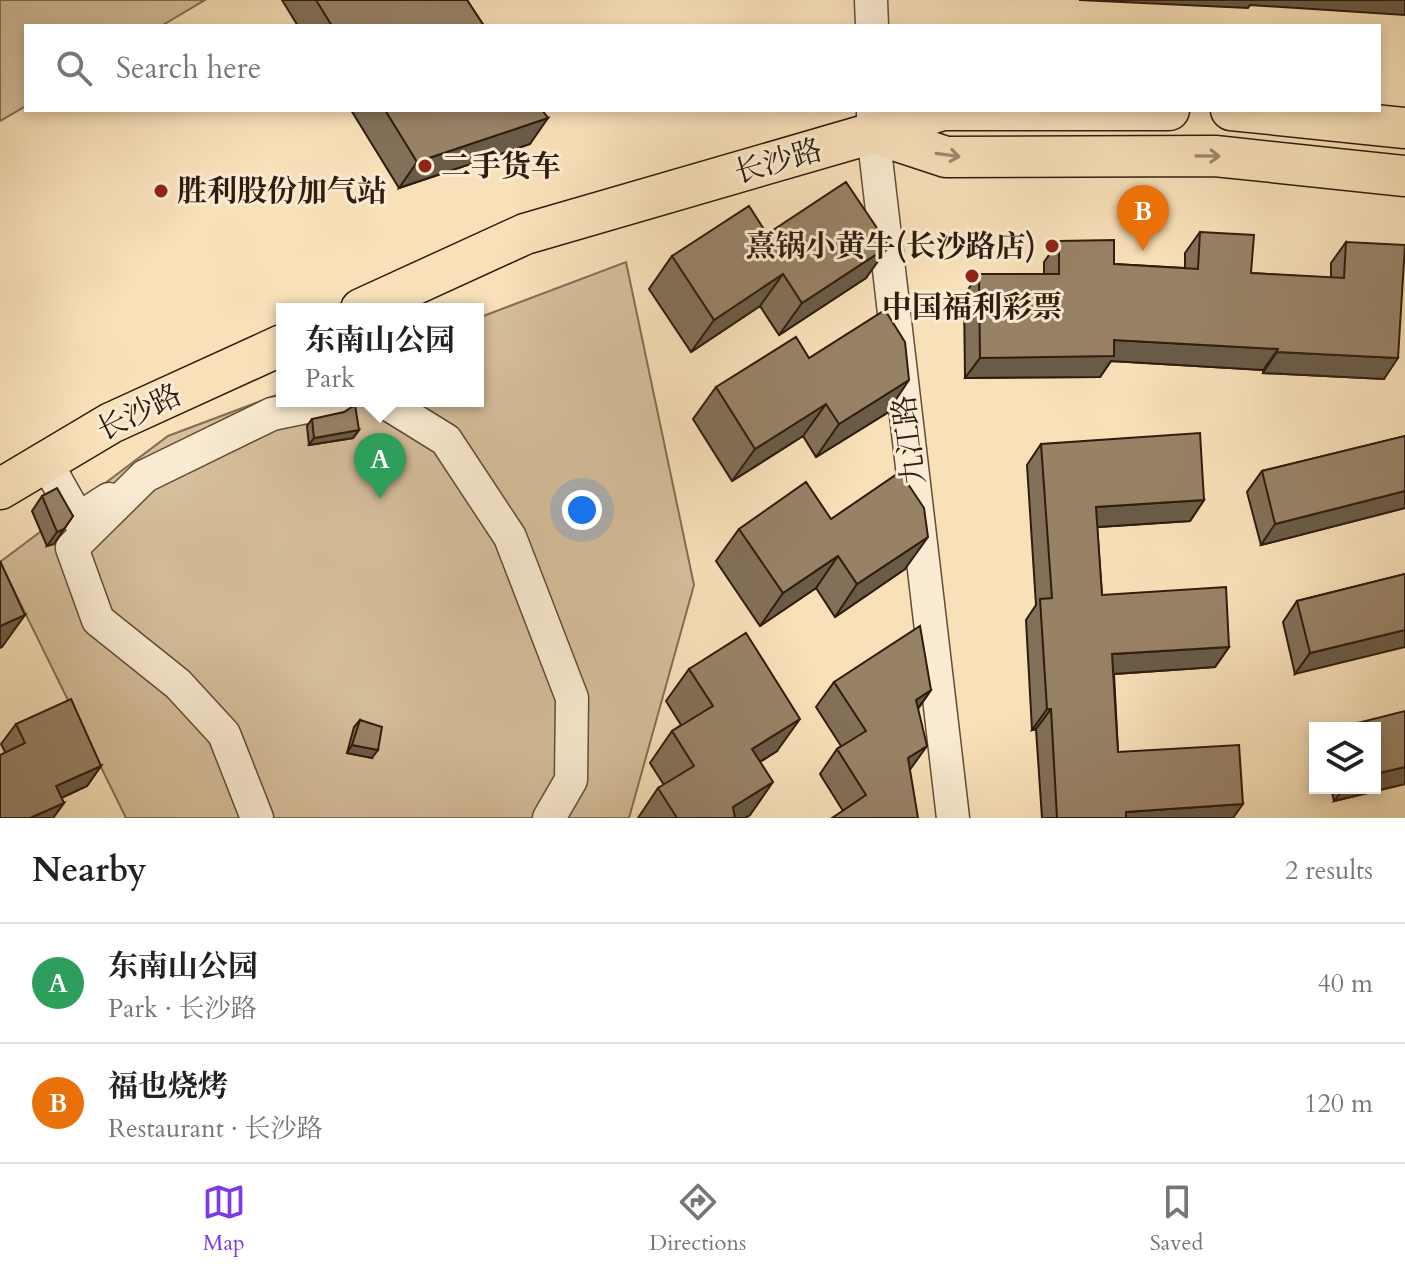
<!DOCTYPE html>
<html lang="en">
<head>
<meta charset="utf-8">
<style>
	:root { --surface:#fff; --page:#f6f6f6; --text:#222; --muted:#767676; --line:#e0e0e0; --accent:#7c3aed }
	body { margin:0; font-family:Cardo,"Noto Serif SC",serif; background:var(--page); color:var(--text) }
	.controls { position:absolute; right:24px; bottom:24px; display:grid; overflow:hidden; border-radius:0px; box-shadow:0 4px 12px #0003 }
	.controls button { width:72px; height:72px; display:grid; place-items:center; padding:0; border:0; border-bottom:2px solid var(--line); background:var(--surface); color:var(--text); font:40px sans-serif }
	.you { position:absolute; left:582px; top:510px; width:28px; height:28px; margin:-20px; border:6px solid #fff; border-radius:50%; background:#1a73e8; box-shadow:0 0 0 12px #1a73e833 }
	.badge { display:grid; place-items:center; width:52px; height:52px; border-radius:50%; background:var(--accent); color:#fff; font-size:26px; font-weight:700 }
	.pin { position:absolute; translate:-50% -66px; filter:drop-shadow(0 2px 4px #0008) }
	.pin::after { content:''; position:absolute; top:42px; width:28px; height:24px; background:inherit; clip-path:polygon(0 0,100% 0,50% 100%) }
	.popup { position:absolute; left:276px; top:303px; width:208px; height:104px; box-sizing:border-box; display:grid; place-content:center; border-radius:0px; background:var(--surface); filter:drop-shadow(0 2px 6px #0005); font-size:26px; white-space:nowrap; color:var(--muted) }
	.popup b { font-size:30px; color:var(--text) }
	.popup::after { content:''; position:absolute; left:50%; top:100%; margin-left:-16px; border:16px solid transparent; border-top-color:var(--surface) }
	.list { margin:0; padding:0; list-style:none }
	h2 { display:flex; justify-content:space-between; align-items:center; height:104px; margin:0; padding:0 32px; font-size:34px }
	h2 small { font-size:26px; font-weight:400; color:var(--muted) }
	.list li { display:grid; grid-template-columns:52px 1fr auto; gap:24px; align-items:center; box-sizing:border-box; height:120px; padding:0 32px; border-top:2px solid var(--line) }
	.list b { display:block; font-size:30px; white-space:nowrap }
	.list p { margin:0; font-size:26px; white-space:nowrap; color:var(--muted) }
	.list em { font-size:26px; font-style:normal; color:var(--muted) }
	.icon { flex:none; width:44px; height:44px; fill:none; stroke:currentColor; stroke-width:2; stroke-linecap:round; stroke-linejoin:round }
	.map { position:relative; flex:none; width:1405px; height:818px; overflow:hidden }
	.search { position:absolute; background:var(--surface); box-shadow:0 4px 12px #0003; left:24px; right:24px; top:24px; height:88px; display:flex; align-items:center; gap:20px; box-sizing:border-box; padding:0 28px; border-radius:0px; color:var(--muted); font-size:30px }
	.sheet { height:344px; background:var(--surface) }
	nav { display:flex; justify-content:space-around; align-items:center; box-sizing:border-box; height:112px; border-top:2px solid var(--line); background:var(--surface); font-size:22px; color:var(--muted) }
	nav a { display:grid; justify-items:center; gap:4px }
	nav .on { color:var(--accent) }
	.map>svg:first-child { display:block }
	.green { fill:#d6bf9c; stroke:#836e54; stroke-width:2 }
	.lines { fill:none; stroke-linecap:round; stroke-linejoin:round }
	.minor-casing { stroke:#624d38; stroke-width:35 }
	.major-casing { stroke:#301c0d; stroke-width:43 }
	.minor { stroke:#faebd2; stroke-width:32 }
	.major { stroke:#f8e0b9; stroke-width:40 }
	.wall { fill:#837058; stroke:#301c0d; stroke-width:2 }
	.shaded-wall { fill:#6a5b47; stroke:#301c0d; stroke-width:2 }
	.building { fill:#988266; stroke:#301c0d; stroke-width:2 }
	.oneway { stroke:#9e886c }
	.poi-dot { fill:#8f2418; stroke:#faebd2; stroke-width:3 }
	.labels { text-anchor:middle; stroke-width:6; stroke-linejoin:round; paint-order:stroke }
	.street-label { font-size:30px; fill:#301c0d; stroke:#faebd2 }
	.poi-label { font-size:30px; font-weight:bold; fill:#301c0d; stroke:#faebd2; text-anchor:start }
</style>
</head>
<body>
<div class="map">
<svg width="1405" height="818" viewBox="0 0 1405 818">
	<rect width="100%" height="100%" fill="#f8e0b9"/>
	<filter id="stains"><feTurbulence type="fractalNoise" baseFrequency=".0025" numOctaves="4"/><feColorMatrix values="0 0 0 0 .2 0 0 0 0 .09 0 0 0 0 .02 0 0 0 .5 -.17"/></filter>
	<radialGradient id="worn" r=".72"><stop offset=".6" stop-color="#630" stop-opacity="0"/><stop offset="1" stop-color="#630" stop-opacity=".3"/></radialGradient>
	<path class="green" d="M0,0H205L161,26H26V106L0,121Z
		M626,262L694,585L629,818H126L0,562L168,436L282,393V401H478V318Z"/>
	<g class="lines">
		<g class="minor-casing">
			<path id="minor" d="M871,0L872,26
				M873,110V133L953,818
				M383,401L446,440L510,537L572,698L571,780L549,818
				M46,462L78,519L109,499
				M257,818L224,734L178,684L98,620L72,548L145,476L272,414L335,401"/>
		</g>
		<g class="major-casing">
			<path id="major" d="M1231,110L1405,128
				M873,133L946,157L1215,156L1405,176
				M361,309L525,234L873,133L942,110H1169
				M0,489L111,423L282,345"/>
		</g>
		<use href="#minor" class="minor"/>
		<use href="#major" class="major"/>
	</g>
	<path class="wall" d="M282,0H467L484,26H298Z
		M351,110H542L530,144L399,188Z
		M1200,232L1251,273L1331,278V263L1346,242L1384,379L1263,373V370L1111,361L1100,377L965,378L964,295L979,274H1044V262L1059,241L1114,264L1185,268V253Z
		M767,234L866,278L779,335L760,306L691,352L649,289L672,256Z
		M809,358L887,413L816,457L803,436L732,481L693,419L716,387Z
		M312,419L359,430L353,438L309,445L307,426Z
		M1405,436V508L1261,545L1247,492L1262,471Z
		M1041,444L1204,500L1190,521L1097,527L1102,595L1229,647L1215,667L1114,674L1118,752L1233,818H1042L1036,729L1032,730L1026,620L1036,605L1027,465Z
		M42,496L73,516L54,544L47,546L32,511Z
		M831,519L905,569L835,617L816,588L760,626L716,561L739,529Z
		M1405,574L1295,674L1283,622L1297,601Z
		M689,669L777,751L760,762L750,815L745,818H638L658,788L664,785L650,763L672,731L681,725L666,701Z
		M834,682L931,690L918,709L910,770L843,811L820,774L837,749L841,746L816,707Z
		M1405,711V784L1334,801L1331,788H1375Z
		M360,720L372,758L347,753L354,727Z
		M16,724L101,766L87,786L61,798L64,803L53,818H0L5,752L1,744Z"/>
	<path class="shaded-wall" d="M1079,0H1405V15L1250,5L1248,8Z
		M548,118L530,144L399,188L417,162Z
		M889,246L866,278L779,335L802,303Z
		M783,274L760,306L691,352L714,320Z
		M1114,340L1278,349L1263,370L1111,361L1100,377L965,378L980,358Z
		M1277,352L1398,358L1384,379L1263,373Z
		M909,380L887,413L816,457L839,424Z
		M826,404L803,436L732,481L755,449Z
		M359,430L353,438L309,445L314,438Z
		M1405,491V508L1261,545L1275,524Z
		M1204,500L1190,521L1082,528L1096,507Z
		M64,529L54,544L47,546L57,532Z
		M928,537L905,569L835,617L857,584Z
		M838,556L816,588L760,626L783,593Z
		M25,615L2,647L0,648V626Z
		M1405,630V647L1295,674L1310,653Z
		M1229,647L1215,667L1098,675L1112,654Z
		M931,690L913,715L916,700Z
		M1047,709H1051L1036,729L1032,730Z
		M800,719L777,751L729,781L752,749Z
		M352,745L378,750L372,758L347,753Z
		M927,746L909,771L908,758Z
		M101,766L87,786L42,807L56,786Z
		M1405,767V784L1334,801L1344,788H1375V774Z
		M773,782L750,815L745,818H725L733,807Z
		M64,803L53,818H30Z
		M1243,804L1233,818H1121L1126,812Z"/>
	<path class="building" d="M316,0H467L484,26H332Z
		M385,110H542L548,118L417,162Z
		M846,182L889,246L802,303L783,274L714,320L672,256L749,206L767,234Z
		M1200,232L1254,235L1251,273L1344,278L1346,242L1405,245L1398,358L1277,352L1278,349L1114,340V356L980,358L979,274H1059V241L1114,240V264L1198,269Z
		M885,310L905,342L909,380L839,424L826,404L755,449L716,387L796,337L809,358Z
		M355,405L359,430L314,438L312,419L344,412Z
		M1200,433L1204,500L1096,507L1102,595L1226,587L1229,647L1112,654L1118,752L1239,745L1243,804L1126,812V818H1057L1051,709H1047L1040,599L1052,598L1041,444Z
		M1405,436V491L1275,524L1262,471Z
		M900,472L924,508L928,537L857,584L838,556L783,593L739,529L806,482L831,519Z
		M57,488L73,516L64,529L57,532L42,496Z
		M0,561L25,615L0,626Z
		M1405,574V630L1310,653L1297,601Z
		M920,626L931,690L916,700L927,746L908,758L918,818H832L866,795L837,749L866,731L834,682Z
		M746,633L800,719L752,749L773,782L733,807L735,818H677L658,788L694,766L672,731L713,706L689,669Z
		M71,699L101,766L56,786L64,803L30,818H0V755L25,743L16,724Z
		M1405,711V767L1375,774V728H1338Z
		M360,720L382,727L378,750L352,745Z"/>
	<defs><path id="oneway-shaft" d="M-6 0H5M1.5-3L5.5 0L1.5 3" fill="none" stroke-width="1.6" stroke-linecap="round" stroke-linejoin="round" transform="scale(2)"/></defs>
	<g class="oneway">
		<use href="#oneway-shaft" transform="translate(948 155) rotate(8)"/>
		<use href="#oneway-shaft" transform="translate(1208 156) rotate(1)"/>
	</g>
	<g class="poi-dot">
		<circle cx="425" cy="166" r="8"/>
		<circle cx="161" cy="191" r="8"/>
		<circle cx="1052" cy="246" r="8"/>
		<circle cx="972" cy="276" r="8"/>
	</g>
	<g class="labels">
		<g class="street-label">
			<text transform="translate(778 161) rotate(-16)" y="10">长沙路</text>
			<text transform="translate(139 412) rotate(-26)" y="10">长沙路</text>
			<text transform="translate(909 440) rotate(-97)" y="10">九江路</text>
		</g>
		<g class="poi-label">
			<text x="441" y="176">二手货车</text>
			<text x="177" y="201">胜利股份加气站</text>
			<text x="1036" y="256" text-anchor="end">熹锅小黄牛(长沙路店)</text>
			<text x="972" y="317" text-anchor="middle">中国福利彩票</text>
		</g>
	</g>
	<rect width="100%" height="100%" filter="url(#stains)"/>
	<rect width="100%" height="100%" fill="url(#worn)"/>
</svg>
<div class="controls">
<button><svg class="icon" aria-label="layers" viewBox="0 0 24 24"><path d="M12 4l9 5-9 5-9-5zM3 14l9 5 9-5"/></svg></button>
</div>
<div class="you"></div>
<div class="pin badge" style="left:380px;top:499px;background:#2e9e5b">A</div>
<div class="popup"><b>东南山公园</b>Park</div>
<div class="pin badge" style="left:1143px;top:251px;background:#e8710a">B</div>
<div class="search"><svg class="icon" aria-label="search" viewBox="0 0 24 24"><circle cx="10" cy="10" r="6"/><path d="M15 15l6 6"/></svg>Search here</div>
</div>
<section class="sheet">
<h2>Nearby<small>2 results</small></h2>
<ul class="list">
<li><span class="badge" style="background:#2e9e5b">A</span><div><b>东南山公园</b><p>Park · 长沙路</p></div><em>40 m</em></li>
<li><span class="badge" style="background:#e8710a">B</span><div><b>福也烧烤</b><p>Restaurant · 长沙路</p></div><em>120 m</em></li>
</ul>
</section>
<nav>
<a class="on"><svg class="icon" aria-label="map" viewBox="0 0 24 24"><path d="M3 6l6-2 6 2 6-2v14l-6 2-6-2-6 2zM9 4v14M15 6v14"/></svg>Map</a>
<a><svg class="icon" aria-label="directions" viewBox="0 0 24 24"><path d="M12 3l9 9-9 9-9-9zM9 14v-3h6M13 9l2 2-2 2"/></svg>Directions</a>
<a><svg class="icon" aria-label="saved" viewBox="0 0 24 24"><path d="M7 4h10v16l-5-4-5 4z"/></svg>Saved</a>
</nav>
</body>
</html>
